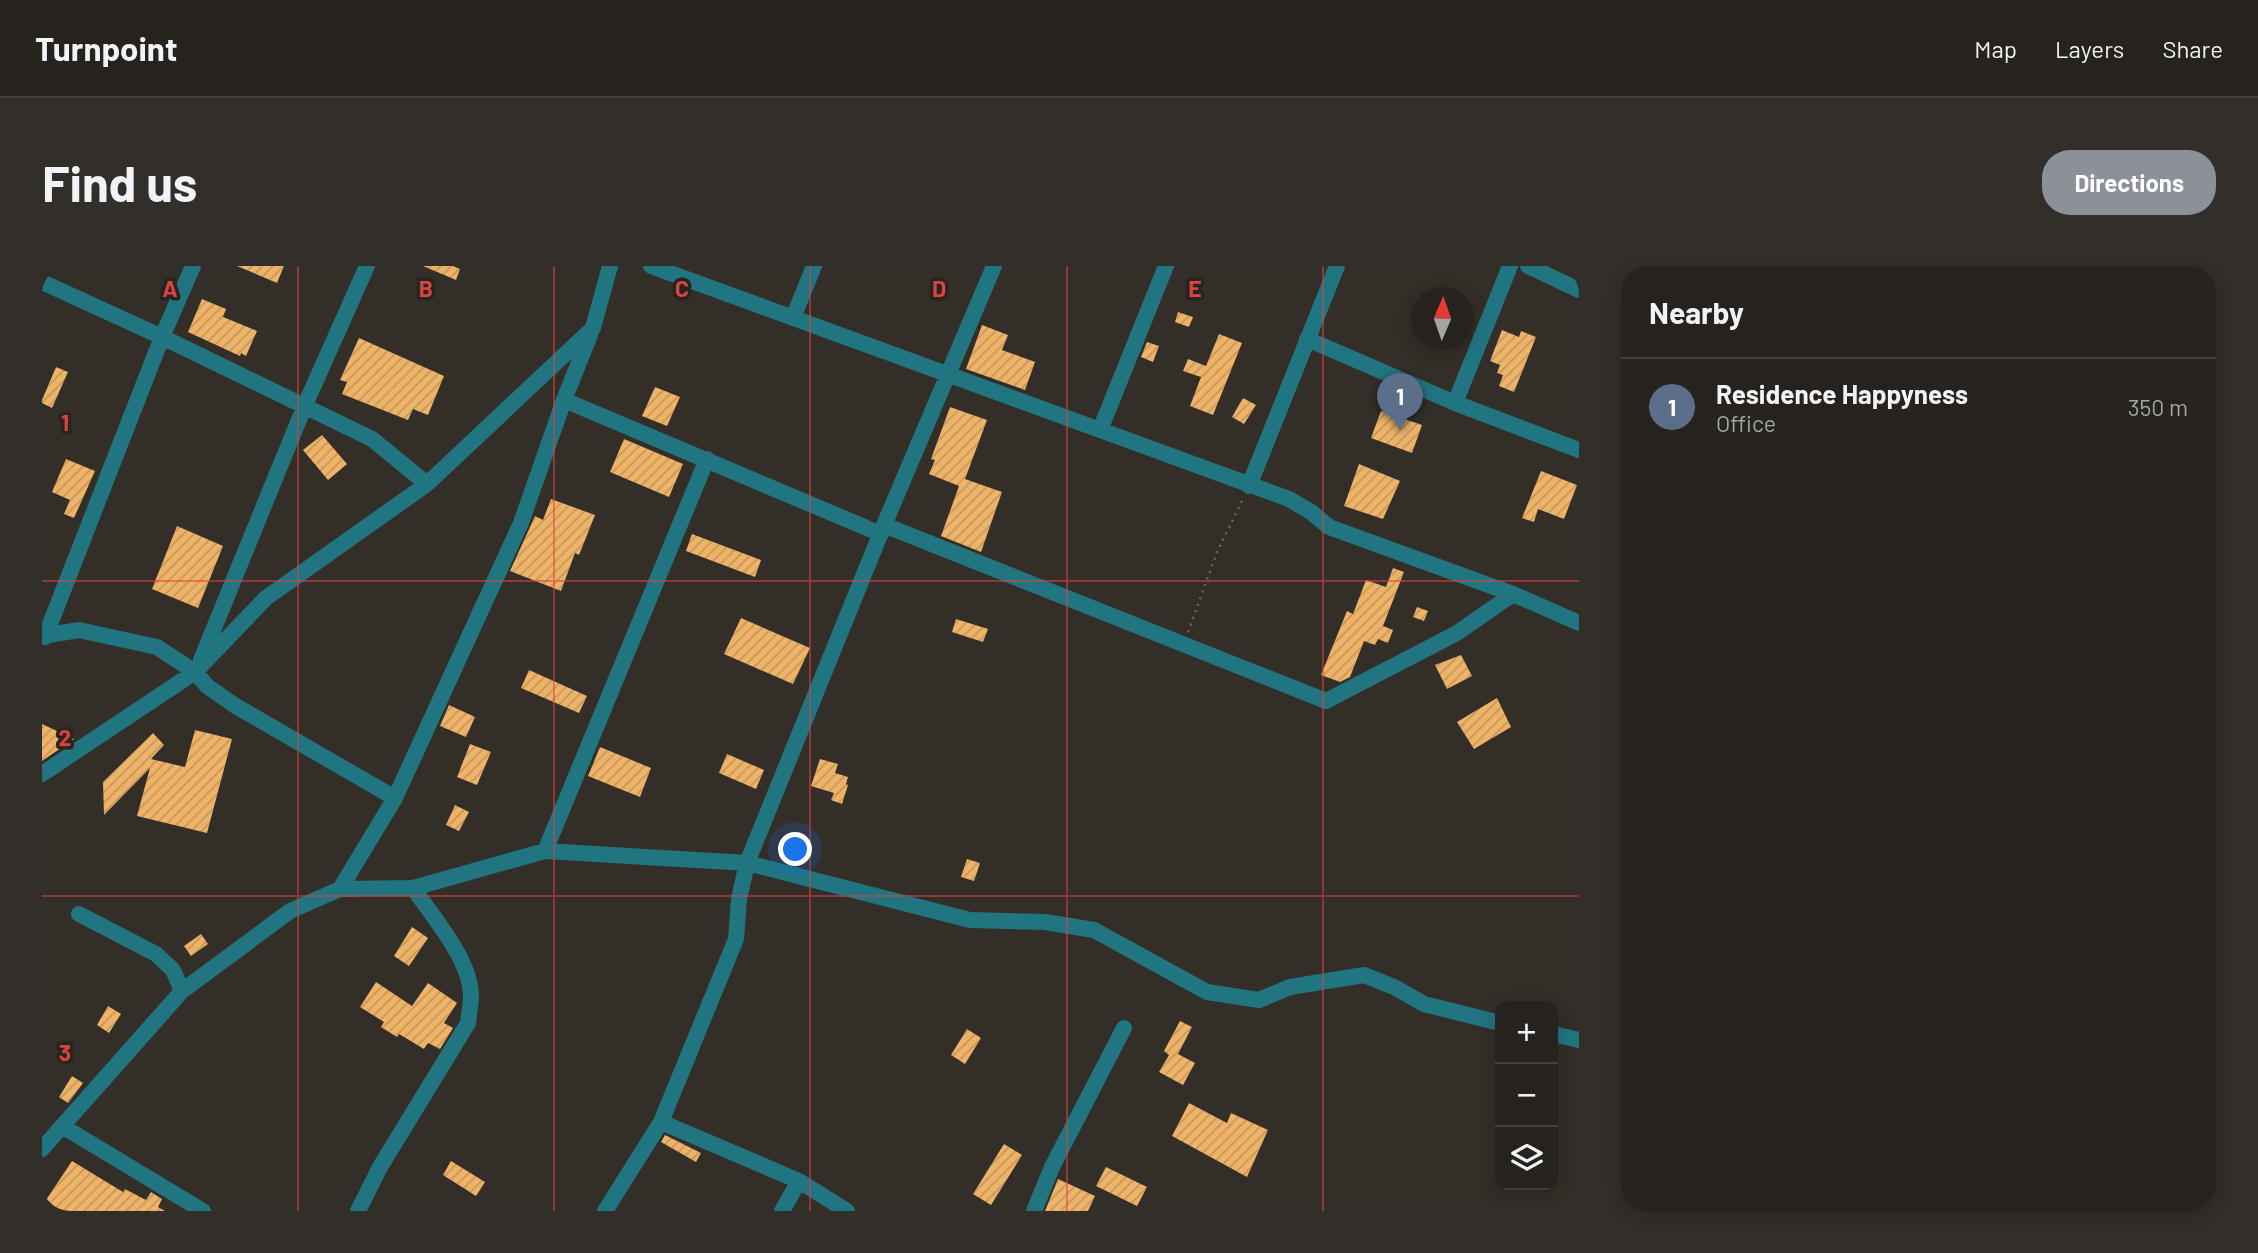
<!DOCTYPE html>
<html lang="en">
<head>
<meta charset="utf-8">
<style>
	:root { --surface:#26221d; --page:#322f2a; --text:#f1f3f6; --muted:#a4a4a4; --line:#423f3b; --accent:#8c9099 }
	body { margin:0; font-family:Barlow,sans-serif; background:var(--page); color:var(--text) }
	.controls { position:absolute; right:21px; bottom:21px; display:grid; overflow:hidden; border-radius:14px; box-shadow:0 4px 18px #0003 }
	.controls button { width:63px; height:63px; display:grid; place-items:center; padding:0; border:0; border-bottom:2px solid var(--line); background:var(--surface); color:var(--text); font:35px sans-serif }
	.compass { position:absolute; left:1369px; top:21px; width:63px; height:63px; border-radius:50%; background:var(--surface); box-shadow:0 4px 18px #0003; rotate:2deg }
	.you { position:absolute; left:754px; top:584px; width:24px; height:24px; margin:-18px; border:5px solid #fff; border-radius:50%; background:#1a73e8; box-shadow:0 0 0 10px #1a73e833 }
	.badge { display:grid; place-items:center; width:46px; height:46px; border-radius:50%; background:var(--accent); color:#fff; font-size:23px; font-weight:700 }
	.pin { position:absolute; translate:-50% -58px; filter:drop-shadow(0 2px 4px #0008) }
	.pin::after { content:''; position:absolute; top:37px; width:24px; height:21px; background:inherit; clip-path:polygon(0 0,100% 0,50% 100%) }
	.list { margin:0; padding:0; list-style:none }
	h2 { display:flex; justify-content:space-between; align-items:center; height:91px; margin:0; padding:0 28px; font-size:30px }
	h2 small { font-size:23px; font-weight:400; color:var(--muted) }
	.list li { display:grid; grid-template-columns:46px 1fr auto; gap:21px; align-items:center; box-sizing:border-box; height:98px; padding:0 28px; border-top:2px solid var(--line) }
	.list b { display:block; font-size:26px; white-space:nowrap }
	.list p { margin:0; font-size:23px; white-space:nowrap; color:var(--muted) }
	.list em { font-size:23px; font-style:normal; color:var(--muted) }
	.icon { flex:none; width:38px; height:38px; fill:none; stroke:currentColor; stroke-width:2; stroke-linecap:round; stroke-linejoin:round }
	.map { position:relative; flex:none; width:1537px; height:945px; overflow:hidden; border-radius:28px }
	header { display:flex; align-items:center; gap:42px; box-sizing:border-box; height:98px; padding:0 35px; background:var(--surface); border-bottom:2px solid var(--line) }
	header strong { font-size:33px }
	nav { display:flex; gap:38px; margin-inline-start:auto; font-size:24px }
	.intro { display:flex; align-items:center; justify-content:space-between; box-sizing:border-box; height:168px; padding:0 42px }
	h1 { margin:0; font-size:49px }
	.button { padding:18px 32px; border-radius:28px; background:var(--accent); color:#fff; font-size:24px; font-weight:700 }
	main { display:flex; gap:42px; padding:0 42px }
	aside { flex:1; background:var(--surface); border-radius:28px; box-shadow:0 4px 18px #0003 }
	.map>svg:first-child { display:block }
	.building { fill:url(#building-hatch) }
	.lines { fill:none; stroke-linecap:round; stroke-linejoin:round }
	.path { stroke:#6a6660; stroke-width:2.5; stroke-dasharray:2 5; stroke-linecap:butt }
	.minor { stroke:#217581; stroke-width:16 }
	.grid { fill:none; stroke:#d84343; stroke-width:2; stroke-opacity:0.55 }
	.grid-label { font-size:23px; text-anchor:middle; font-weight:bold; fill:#d84343; stroke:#29241d; stroke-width:7; stroke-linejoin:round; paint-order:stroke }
</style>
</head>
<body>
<header>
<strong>Turnpoint</strong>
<nav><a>Map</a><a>Layers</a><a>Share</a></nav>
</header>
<div class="intro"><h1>Find us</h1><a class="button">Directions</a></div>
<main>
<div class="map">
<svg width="1537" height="945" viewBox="0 0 1537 945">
	<defs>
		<pattern id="building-hatch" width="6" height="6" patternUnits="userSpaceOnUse" patternTransform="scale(1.75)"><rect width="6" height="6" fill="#eeb367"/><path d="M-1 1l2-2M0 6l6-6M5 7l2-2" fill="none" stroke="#c4975e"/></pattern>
	</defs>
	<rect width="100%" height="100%" fill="#332e27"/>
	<path class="building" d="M195,0H242L235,17Z
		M381,0H411L418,3L414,14Z
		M160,33L184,43L181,51L215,65L204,90L199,87L198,90L146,66Z
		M1136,46L1151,51L1147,61L1133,56Z
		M940,59L966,69L960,84L993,96L983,124L924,103Z
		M1460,64L1477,71L1479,65L1494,71L1472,126L1457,120L1461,109L1455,107L1458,99L1448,95Z
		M1177,68L1200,77L1171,149L1148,140L1159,111L1141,105L1146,93L1164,100Z
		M317,72L402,110L386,149L371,143L366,154L300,128L305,116L298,114Z
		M1105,76L1117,80L1111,96L1099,91Z
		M14,101L26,106L10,142L0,137V134Z
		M613,121L638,131L625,160L600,150Z
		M1201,132L1214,139L1202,158L1190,151Z
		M908,141L945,154L923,213L960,226L939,286L899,270L917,220L887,208L893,194L889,193Z
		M1339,145L1380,159L1370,187L1329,172Z
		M280,169L305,198L286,214L261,184Z
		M582,173L641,198L627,231L568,206Z
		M24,193L53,205L32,252L22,248L28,234L10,226Z
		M1317,198L1358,215L1341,253L1302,240Z
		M1499,205L1535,219L1522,253L1496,243L1492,256L1480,252Z
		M509,233L553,249L537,289L533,287L519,325L468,305L493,250L501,254Z
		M135,260L181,280L156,342L110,323Z
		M650,268L719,294L713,311L644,285Z
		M1351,302L1362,306L1341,360L1351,364L1346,377L1336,373L1333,379L1322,375L1308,411L1298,416L1279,409L1305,345L1311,348L1324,314L1344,321Z
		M1375,341L1386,345L1382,355L1371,351Z
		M699,352L768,382L751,418L682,388Z
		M914,353L946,363L941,376L910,366Z
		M1419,389L1430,410L1405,423L1393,399Z
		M487,404L545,430L537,447L479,422Z
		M1455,432L1469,461L1432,483L1415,456Z
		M407,439L433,451L424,471L398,460Z
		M0,458L32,473L0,495Z
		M153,464L190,473L165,567L95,550L108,502L62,549L61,516L111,467L122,479L109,493L143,501Z
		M428,478L449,486L435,519L415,511Z
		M558,481L609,502L598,531L546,510Z
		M685,488L722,504L714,523L677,507Z
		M778,493L796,498L793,507L806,511L804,518L806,519L800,538L789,534L792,527L769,520Z
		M413,539L427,546L417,565L404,559Z
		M925,593L938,597L932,615L919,611Z
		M370,661L386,672L367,700L352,690Z
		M159,668L166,678L149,690L142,680Z
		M334,716L370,740L386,717L415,737L402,757L411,762L398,783L386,777L382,783L357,768L355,771L339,761L342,756L318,741Z
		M66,740L79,748L67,767L55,759Z
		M1138,755L1150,761L1136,788L1153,797L1141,819L1117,806L1127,789L1122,785Z
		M925,763L939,772L923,798L909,789Z
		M30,810L41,817L26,837L17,831Z
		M1147,837L1185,857L1189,847L1226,864L1205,911L1130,870Z
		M623,869L659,887L654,896L619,876Z
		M962,878L980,889L949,939L931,928Z
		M30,895L81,926L83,923L104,934L109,926L120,933L116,941L123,945H0V940Z
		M409,895L443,916L434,930L401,909Z
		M1064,901L1105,921L1095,940L1054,920Z
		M1016,913L1053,930L1046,945H1003Z"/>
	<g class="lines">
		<path class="path" d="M1146,366L1175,286L1201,233"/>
		<path class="minor" d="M609,0L1247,233L1269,246L1287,261L1471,328L1537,357
			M1486,0L1537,24
			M0,16L120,71L330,173L385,218
			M751,52L772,0
			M548,69L522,134L839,268
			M1265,73L1413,137L1537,184
			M1413,137L1468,0
			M1058,164L1124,0
			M1207,220L1295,0
			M842,259L1284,435L1415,367L1471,328
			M0,370L37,364L115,381L153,406L165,420L192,439L353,532
			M3,371L120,71L151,0
			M159,394L263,139L325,0
			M0,508L153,406L224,332L385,218L551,62L568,0
			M503,585L665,193
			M298,623L353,532L479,257L522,134
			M37,648L114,688L131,704L140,725
			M1511,768L1537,774
			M619,856L757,915L805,945
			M20,860L161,945
			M0,883L140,725L248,645L298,623L371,622L503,585L705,597L928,654L1003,656L1052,664L1165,726L1217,734L1248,721L1322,709L1352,721L1382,738L1458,757
			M316,945L338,901L426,757C427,748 429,738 429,729C428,693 391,651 371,622
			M563,945L619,856L694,673L697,633L705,597L842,259L952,0
			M740,945L757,915
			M992,945L1010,901L1082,762"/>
	</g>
	<path class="grid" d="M256,0V945M512,0V945M768,0V945M1025,0V945M1281,0V945M0,315H1537M0,630H1537"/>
	<g class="grid-label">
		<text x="128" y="31">A</text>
		<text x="384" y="31">B</text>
		<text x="640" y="31">C</text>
		<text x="897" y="31">D</text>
		<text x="1153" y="31">E</text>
		<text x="23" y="165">1</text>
		<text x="23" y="480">2</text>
		<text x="23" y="795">3</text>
	</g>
</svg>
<div class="controls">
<button>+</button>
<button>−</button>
<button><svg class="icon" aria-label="layers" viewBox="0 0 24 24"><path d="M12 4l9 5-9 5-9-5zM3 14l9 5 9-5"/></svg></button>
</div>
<svg class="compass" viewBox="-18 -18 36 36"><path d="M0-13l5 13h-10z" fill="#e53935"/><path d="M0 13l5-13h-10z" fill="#a4a4a4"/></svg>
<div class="you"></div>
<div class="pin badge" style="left:1358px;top:165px;background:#5c6f8a">1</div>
</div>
<aside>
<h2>Nearby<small></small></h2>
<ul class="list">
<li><span class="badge" style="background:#5c6f8a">1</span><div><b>Residence Happyness</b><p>Office</p></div><em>350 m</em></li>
</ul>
</aside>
</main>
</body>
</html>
